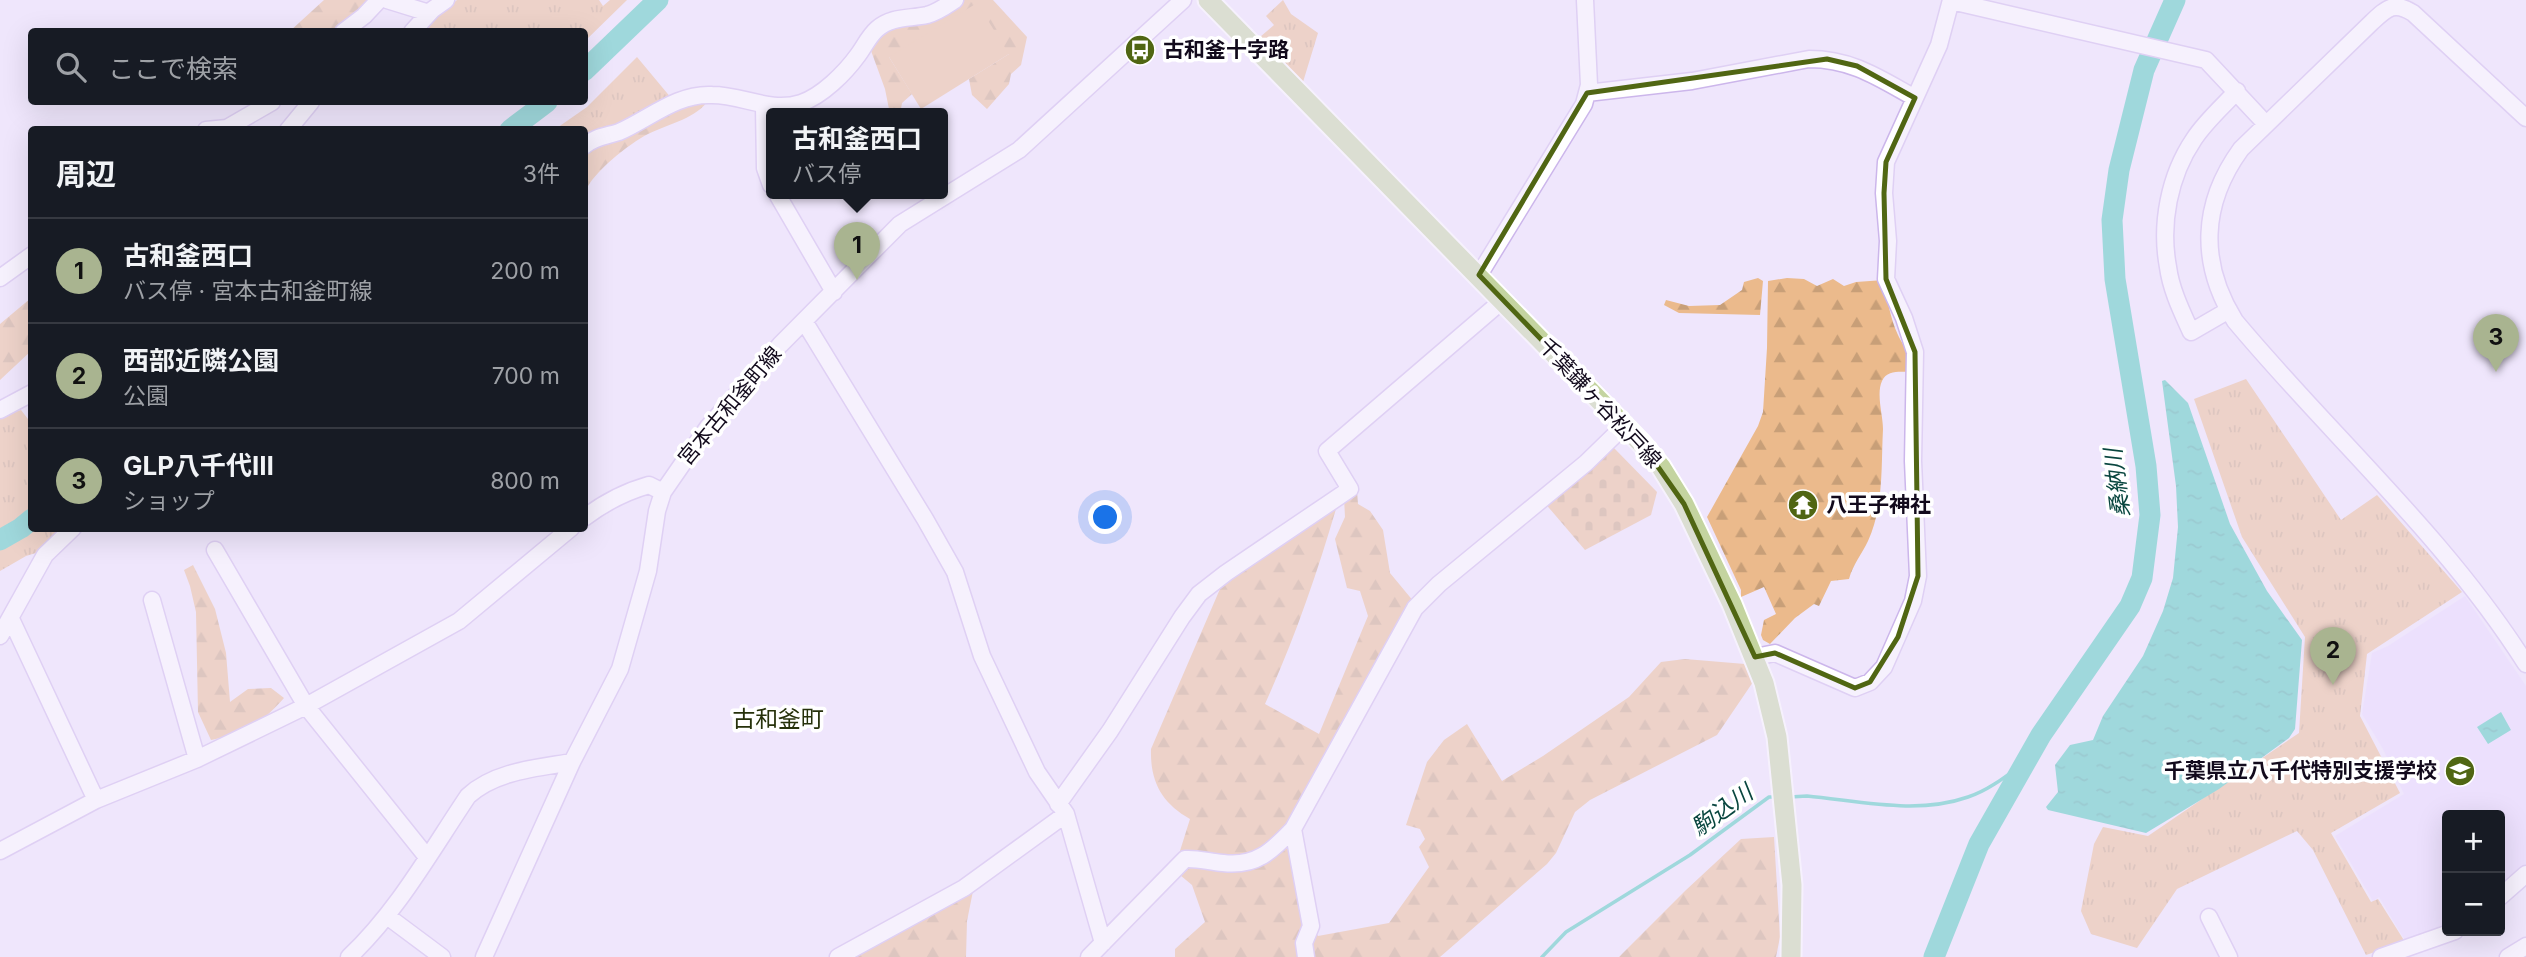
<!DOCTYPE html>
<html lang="ja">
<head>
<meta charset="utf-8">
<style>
	:root { --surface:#171b24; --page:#242831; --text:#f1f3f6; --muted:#9ea1a6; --line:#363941; --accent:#a9b490 }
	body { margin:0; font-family:Inter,"Noto Sans JP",sans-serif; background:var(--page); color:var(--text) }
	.controls { position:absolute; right:21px; bottom:21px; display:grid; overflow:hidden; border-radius:7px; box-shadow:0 7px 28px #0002 }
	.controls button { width:63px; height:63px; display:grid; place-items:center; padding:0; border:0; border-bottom:2px solid var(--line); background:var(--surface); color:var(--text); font:35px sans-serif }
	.you { position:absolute; left:1106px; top:518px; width:24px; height:24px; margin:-18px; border:5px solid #fff; border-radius:50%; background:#1a73e8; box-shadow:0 0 0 10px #1a73e833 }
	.badge { display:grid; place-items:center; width:46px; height:46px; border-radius:50%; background:var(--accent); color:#111; font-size:23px; font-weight:700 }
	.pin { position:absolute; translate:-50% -58px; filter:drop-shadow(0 2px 4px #0008) }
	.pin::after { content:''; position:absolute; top:37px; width:24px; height:21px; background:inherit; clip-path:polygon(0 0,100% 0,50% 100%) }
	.popup { position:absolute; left:766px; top:108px; width:182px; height:91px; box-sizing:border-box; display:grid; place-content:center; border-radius:7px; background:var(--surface); filter:drop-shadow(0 2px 5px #0005); font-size:23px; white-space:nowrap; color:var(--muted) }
	.popup b { font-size:26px; color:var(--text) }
	.popup::after { content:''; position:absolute; left:50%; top:100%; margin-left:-14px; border:14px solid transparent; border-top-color:var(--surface) }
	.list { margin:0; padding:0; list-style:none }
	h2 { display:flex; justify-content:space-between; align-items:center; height:91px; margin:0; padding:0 28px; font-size:30px }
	h2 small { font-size:23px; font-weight:400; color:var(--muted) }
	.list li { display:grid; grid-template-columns:46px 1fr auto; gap:21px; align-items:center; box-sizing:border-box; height:105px; padding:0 28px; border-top:2px solid var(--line) }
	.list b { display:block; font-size:26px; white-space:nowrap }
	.list p { margin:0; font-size:23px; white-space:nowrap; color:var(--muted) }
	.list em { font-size:23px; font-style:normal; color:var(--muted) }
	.icon { flex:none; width:38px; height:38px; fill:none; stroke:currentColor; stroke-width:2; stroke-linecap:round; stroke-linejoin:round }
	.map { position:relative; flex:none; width:2526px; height:957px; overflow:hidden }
	.search { position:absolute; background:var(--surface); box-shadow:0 7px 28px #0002; left:28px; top:28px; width:560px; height:77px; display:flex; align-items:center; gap:18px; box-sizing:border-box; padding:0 24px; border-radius:7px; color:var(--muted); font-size:26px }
	.panel { position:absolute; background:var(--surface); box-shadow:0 7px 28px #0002; left:28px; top:126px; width:560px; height:406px; border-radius:7px }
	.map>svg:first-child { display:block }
	.built { fill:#e9daff }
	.grass { fill:url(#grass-tufts) }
	.forest { fill:url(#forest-firs) }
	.cemetery { fill:url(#cemetery-stones) }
	.pitch { fill:#ebba8c }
	.water { fill:url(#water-ripples) }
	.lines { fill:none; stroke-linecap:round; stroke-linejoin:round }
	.stream { stroke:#3fc7b7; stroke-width:3.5 }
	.river { stroke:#3fc7b7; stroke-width:21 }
	.minor-casing { stroke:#ccb6eb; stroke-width:19 }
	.major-casing { stroke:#fff; stroke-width:23 }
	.minor { stroke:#fff; stroke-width:16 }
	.major { stroke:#c4d4a0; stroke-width:19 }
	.marked { fill:none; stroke:#506613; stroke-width:5; stroke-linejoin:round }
	.labels { text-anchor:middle; stroke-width:7; stroke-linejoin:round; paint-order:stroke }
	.poi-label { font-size:21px; font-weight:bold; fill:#120a1c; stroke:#fff; text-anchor:start }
	.street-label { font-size:21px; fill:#120a1c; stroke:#fff }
	.water-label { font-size:23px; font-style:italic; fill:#09463f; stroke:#fff }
	.neighbourhood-label { font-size:23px; fill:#26310b; stroke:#fff }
</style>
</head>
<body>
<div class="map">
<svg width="2526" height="957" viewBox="0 0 2526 957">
	<defs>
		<pattern id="grass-tufts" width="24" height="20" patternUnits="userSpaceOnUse" patternTransform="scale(1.75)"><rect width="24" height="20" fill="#ebba8c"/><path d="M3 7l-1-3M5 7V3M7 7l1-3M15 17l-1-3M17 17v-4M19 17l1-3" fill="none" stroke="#c89f78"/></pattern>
		<pattern id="forest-firs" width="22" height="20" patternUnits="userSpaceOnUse" patternTransform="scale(1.75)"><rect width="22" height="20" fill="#ebba8c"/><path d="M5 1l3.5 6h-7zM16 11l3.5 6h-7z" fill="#c89f78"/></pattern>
		<pattern id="cemetery-stones" width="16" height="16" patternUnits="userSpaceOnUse" patternTransform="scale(1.75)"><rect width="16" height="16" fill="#ebba8c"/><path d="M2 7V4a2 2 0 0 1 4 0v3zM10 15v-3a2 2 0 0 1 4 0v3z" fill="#c89f78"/></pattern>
		<pattern id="water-ripples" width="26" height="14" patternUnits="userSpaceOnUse" patternTransform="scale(1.75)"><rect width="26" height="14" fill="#3fc7b7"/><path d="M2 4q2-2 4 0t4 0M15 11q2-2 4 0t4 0" fill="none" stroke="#36aa9d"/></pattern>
	</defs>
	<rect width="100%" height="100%" fill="#efe6fc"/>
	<path class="built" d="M2465,596L2526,686V866L2500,889V815H2447V927L2406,942L2379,897L2373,901L2335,836L2404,794L2383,749L2362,714L2372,653L2388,646Z"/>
	<path class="grass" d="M457,0H599L603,6L610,0H627L585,41L584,32H419Z
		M1283,0L1291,14L1318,33L1303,82L1260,37L1274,25L1266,16Z
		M637,57L672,99L585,140L584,130H554L587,107Z
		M2246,379L2341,520L2377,495L2462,592L2367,654L2360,716L2400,793L2331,833L2371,902L2378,899L2405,942L2366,955L2313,850L2297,831L2177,889L2137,948L2091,934L2081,911L2094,844L2103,827L2148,836L2299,733L2305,637L2242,537L2194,399Z
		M21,410L31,423V514L19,526L0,537V416Z
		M31,524L32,528L69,529L39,552L26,556L0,571V545L24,531Z"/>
	<path class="forest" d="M324,0H372L336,31L289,32Z
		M959,0H993L1027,37L1021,65L1011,74L1009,84L987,109L972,95L969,79L1009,54L889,57L912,94L902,103L900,114H890L885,89L870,48L877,32Z
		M709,99C698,118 668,124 648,134C629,144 593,172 585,192V150L672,108Z
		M1758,278L1763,281L1760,315L1679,313L1664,305L1666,300L1689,306L1720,305L1742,290L1744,282Z
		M1787,278L1804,279L1817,286L1833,279L1844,286L1856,282L1884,280C1887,298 1890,318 1898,335C1907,353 1910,351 1910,372C1900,372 1887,370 1882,381C1876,394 1883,415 1883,429C1881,466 1884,506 1868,541C1862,554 1853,564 1849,579L1831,581L1819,606L1814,604L1795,618L1770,644L1763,640L1761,635L1764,620L1776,614L1764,587L1741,597V590L1707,517L1758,426L1763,412L1767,348L1768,281Z
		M31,298V351L0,380V324Z
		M1357,491L1358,504L1370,511L1383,530L1390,573L1414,602L1290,826L1312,927L1318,936L1389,923L1429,867L1419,847L1425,839L1420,829L1406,825L1427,762L1444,740L1467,724L1502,781L1543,756L1629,697L1661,662L1685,659L1745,664L1753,682L1717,735L1590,800L1575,812L1556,853L1547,864L1440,957H1175V949L1205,922L1192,885L1174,870L1190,819C1162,803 1150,782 1151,749L1223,582L1338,502C1318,571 1295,638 1265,704L1319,734L1368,616L1360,591L1347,588L1335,539L1345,517L1344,497Z
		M193,565L215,609L226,653L230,702L248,689L271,688L284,698C260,725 245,733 211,740L198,712L196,612L190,586L184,570Z
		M1774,837L1780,937L1776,957H1619L1686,890L1741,839Z
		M973,891L967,921L966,957H849Z"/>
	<path class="cemetery" d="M1613,447L1657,492L1651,515L1585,550L1544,502Z"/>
	<path class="pitch" d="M977,3L1009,54L921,109L889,57Z"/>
	<path class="water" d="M2165,380L2188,403L2230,524L2267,591L2302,640L2295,729L2289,738L2219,789L2146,833L2048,810L2046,807L2058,792L2055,765L2070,745L2093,740L2103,716L2143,656L2163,611L2173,578L2178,527L2176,486L2162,381Z
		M2501,712L2511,730L2488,744L2477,727Z"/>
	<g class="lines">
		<path class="stream" d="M1790,797L1807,796C1860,801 1917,815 1968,797C1990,790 2010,773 2028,760
			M1542,957L1566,932L1690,855L1769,797H1776"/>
		<path class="river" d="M584,71L658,0
			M510,130L547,102
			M0,540L21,528L32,519
			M1934,957L1979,844L2041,735L2130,606L2142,578L2150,515L2146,466L2115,279L2112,220L2119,170L2144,70L2175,0"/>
		<g class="minor-casing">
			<path id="minor" d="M387,0L429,13
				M1951,1L2206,60L2265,123
				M343,32L364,16L379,0
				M412,32L432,10L446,0
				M1587,93L1692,81L1809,59C1852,59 1879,78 1915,98
				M764,106L765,168L771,185
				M2526,118L2413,13C2394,1 2387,8 2372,22L2241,149C2201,204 2199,263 2235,321C2331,436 2445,536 2526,664
				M206,130L227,128L272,102
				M288,130L311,102
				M584,146C594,137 607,136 619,132C649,119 677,93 712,95C743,95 770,113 801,103C822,96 845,73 858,55C864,47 869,36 877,29C892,16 909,19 927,15C938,12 946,6 955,0
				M777,194L834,292
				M1479,275L1584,104L1589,85L1585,0
				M0,278L32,255
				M2229,310L2191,332C2182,312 2171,290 2168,267C2160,224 2169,176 2194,139C2205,122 2223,106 2237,91
				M804,321L925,519L955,572L982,656L1037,772L1066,814L1103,943
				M0,410L32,393
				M584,518C605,502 624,492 649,485L663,492
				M215,550L306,706L427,857
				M152,600L197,759
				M11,619L96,800
				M0,636L45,555L73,528
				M1755,657L1775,653L1855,688L1870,682L1884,667L1913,601L1918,576L1913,461L1915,352L1904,318L1886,279L1888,241L1884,193L1886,162L1939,45L1951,0
				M1058,804L1110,731L1182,617L1199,594L1226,573L1350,489L1327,451L1503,300
				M1293,829L1311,926L1304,943L1306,957
				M0,851L96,800L197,759L306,706L459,621L571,528
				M2500,897L2526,874
				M387,916L442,957
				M2209,917L2229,957
				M349,957C397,912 431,851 468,796C495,771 537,768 572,762
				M484,957L572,762L620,669L648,571L657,511L663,492L708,427L780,345L900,224L1019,150L1183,0
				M838,957L964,888L1066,814
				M1089,957L1185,859C1198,858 1209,862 1223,863C1256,867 1272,851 1293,829L1415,608L1439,584L1586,463L1624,426
				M2381,957L2455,931
				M2508,957L2526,946"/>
		</g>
		<g class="major-casing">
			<path id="major" d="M1208,0L1642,444L1661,467L1684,504L1732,604L1764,683L1777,737L1785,816L1792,885L1791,957"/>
		</g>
		<use href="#minor" class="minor"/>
		<use href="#major" class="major"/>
	</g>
	<path d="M0 0H2526V957H0ZM1827,59L1857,66L1915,98L1886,162L1884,193L1886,279L1915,352L1918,576L1898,637L1870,682L1855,688L1775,653L1755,657L1684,504L1642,444L1479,275L1587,93Z" fill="#efe6fc" fill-opacity=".55" fill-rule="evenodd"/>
	<path class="marked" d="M1827,59L1857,66L1915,98L1886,162L1884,193L1886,279L1915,352L1918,576L1898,637L1870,682L1855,688L1775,653L1755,657L1684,504L1642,444L1479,275L1587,93Z"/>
	<defs>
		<g id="bus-disc" transform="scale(1.575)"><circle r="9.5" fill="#506613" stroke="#fff"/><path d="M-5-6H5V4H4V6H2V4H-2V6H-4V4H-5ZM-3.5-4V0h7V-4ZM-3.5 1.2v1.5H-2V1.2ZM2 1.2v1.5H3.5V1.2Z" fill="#fff"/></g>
		<g id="temple-disc" transform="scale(1.575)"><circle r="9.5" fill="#506613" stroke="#fff"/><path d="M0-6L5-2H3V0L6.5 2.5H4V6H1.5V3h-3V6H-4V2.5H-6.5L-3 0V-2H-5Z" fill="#fff"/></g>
		<g id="school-disc" transform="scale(1.575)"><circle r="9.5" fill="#506613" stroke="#fff"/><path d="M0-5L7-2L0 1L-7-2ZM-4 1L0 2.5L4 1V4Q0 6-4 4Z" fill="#fff"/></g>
	</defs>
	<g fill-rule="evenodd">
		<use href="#bus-disc" x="1140" y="50"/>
		<use href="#temple-disc" x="1803" y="505"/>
		<use href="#school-disc" x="2460" y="771"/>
	</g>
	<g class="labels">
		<g class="poi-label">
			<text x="1163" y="57">古和釜十字路</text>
			<text x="1826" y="512">八王子神社</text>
			<text x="2437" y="778" text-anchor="end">千葉県立八千代特別支援学校</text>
		</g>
		<g class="street-label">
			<text transform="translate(1600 403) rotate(47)" y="7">千葉鎌ヶ谷松戸線</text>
			<text transform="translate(730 406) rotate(-50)" y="7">宮本古和釜町線</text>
		</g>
		<g class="water-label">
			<text transform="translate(2117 483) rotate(-97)" y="8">桑納川</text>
			<text transform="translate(1722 810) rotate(-36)" y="8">駒込川</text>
		</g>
		<g class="neighbourhood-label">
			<text x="778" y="727">古和釜町</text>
		</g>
	</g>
</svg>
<div class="controls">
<button>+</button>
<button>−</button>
</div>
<div class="you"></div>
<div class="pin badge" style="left:857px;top:280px">1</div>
<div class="popup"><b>古和釜西口</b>バス停</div>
<div class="pin badge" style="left:2333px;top:685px">2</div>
<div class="pin badge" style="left:2496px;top:372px">3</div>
<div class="search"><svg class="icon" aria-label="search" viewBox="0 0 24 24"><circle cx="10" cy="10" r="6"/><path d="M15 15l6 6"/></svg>ここで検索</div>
<section class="panel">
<h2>周辺<small>3件</small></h2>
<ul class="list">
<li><span class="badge">1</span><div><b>古和釜西口</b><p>バス停 · 宮本古和釜町線</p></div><em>200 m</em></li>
<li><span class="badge">2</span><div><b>西部近隣公園</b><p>公園</p></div><em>700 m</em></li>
<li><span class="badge">3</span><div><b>GLP八千代Ⅲ</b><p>ショップ</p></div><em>800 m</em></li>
</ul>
</section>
</div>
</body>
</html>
